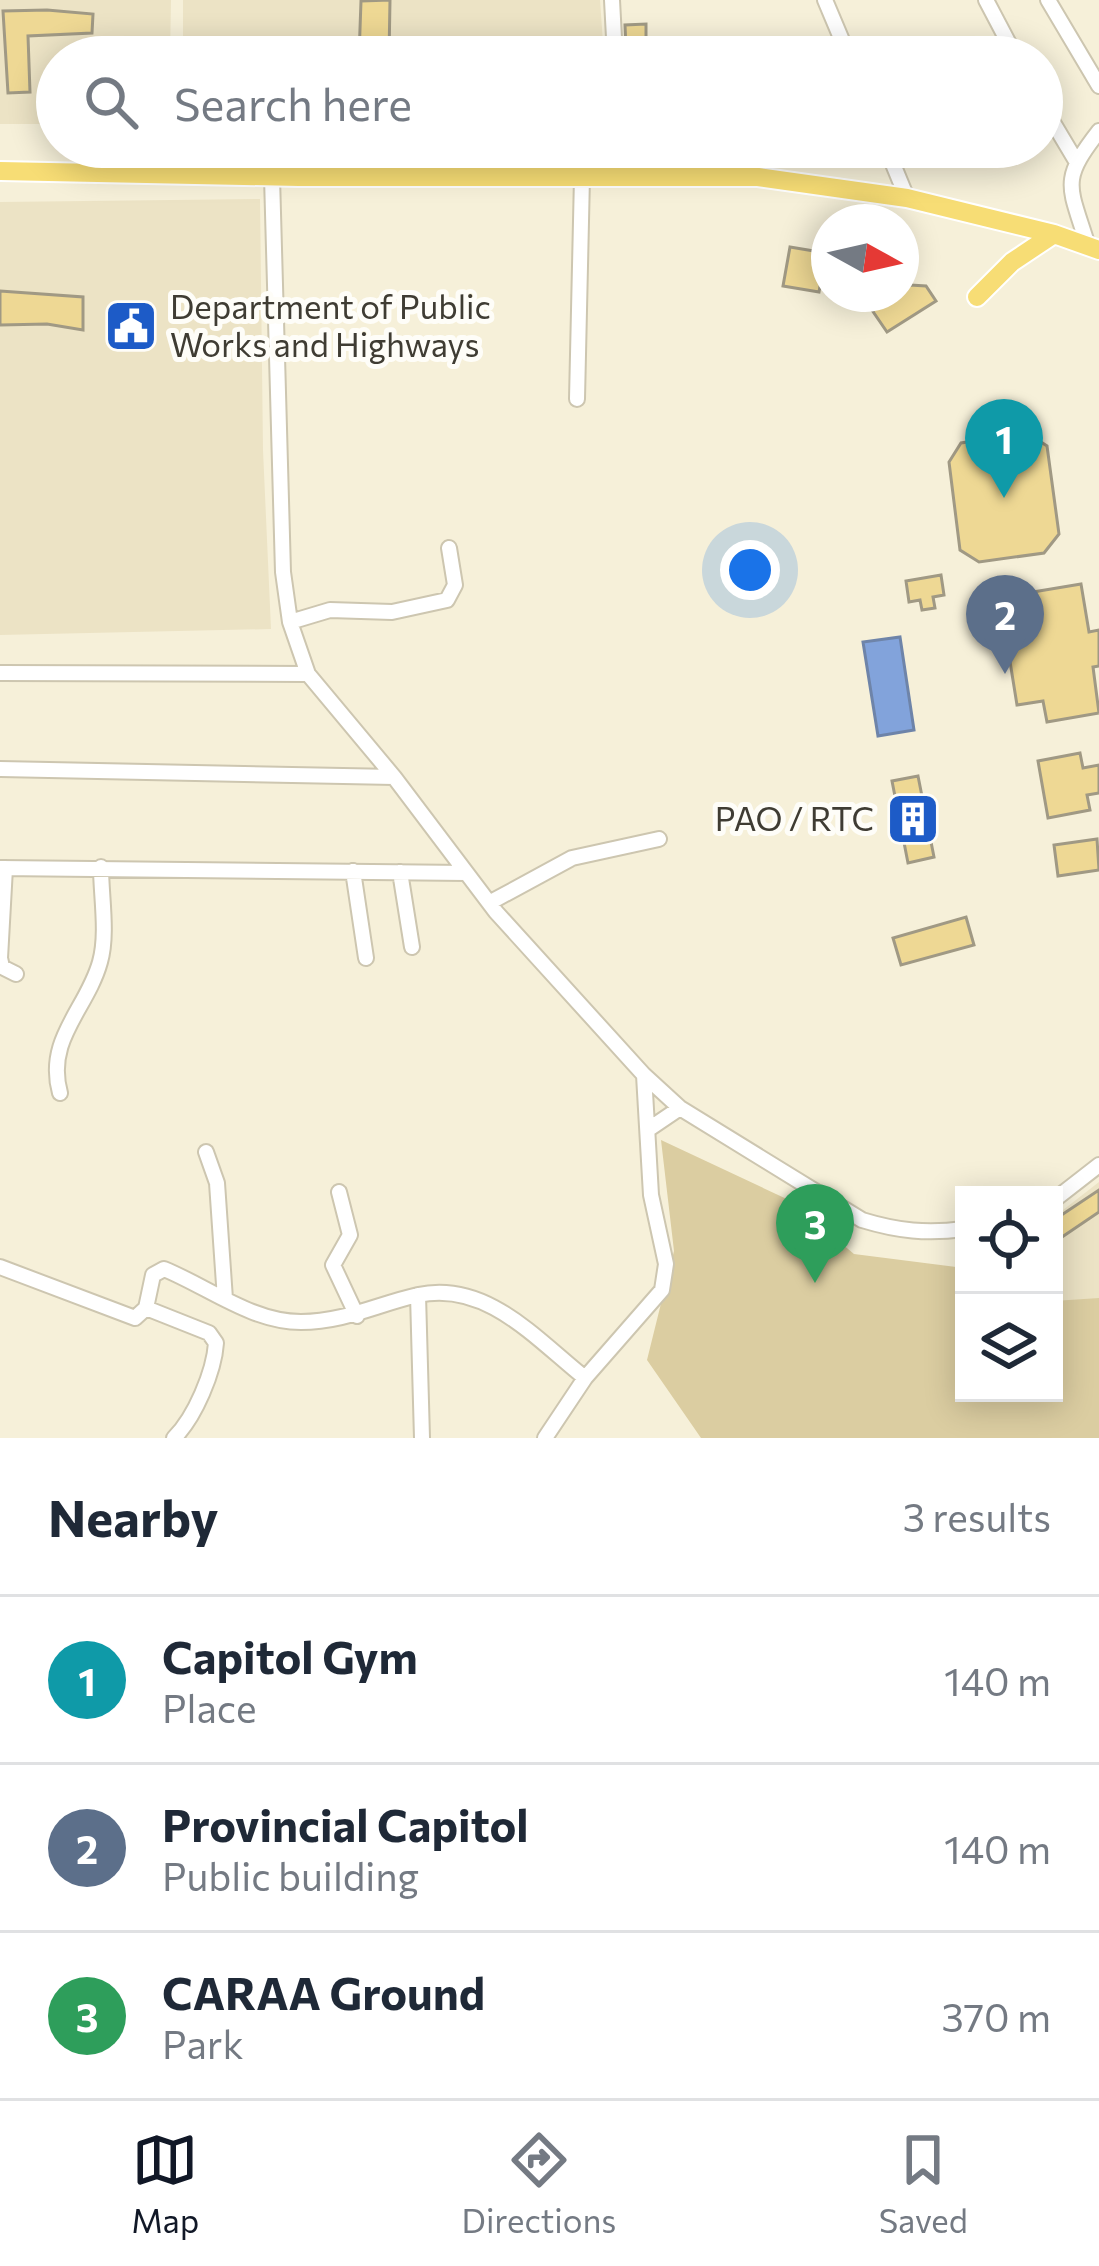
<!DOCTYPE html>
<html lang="en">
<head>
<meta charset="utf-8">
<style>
	:root { --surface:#fff; --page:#f6f6f7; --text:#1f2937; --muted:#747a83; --line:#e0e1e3; --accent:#111827 }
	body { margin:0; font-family:Commissioner,sans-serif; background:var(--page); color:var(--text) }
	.controls { position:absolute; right:36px; bottom:36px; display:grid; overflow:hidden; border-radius:0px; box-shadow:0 6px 30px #0003 }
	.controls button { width:108px; height:108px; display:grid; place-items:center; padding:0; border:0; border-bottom:3px solid var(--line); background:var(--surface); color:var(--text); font:60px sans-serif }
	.compass { position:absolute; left:811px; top:204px; width:108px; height:108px; border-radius:50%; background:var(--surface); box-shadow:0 6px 30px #0003; rotate:98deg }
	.you { position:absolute; left:750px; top:570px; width:42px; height:42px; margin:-30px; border:9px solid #fff; border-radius:50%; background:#1a73e8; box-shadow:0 0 0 18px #1a73e833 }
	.badge { display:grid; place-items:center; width:78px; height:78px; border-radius:50%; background:var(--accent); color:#fff; font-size:39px; font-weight:700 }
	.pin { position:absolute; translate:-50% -99px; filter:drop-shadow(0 3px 6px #0008) }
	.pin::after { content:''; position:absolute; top:63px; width:42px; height:36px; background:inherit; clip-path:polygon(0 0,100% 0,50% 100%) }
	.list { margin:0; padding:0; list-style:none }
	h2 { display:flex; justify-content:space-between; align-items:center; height:156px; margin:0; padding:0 48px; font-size:51px }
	h2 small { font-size:39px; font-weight:400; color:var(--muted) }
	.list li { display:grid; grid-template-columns:78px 1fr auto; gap:36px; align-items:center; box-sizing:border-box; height:168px; padding:0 48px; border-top:3px solid var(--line) }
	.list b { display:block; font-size:45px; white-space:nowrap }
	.list p { margin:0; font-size:39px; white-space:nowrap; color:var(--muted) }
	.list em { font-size:39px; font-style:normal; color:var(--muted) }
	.icon { flex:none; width:66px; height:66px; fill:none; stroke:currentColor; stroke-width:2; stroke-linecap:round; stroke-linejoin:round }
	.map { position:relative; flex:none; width:1099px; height:1438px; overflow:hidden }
	.search { position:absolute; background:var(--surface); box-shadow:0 6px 30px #0003; left:36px; right:36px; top:36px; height:132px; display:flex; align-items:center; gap:30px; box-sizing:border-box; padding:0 42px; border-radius:66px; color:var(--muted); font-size:45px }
	.sheet { height:660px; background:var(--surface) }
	nav { display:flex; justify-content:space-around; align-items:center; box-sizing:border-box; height:168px; border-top:3px solid var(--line); background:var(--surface); font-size:33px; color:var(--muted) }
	nav a { display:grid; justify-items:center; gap:6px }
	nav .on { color:var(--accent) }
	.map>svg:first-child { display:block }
	.built { fill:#ece3c5 }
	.green { fill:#dbcda1 }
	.water { fill:#82a3db; stroke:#6e84a9; stroke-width:3 }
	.building { fill:#eed894; stroke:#a09984; stroke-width:3 }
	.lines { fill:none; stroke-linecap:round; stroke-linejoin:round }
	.minor-casing { stroke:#cdc6b0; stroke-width:18 }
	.major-casing { stroke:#fff; stroke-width:22 }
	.minor { stroke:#fff; stroke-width:14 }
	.major { stroke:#f7dd75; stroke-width:18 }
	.labels { text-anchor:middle; stroke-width:10; stroke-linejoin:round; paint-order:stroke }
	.poi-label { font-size:33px; fill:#3f3c33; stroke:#fefdf8; text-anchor:start }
</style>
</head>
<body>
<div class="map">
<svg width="1099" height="1438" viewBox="0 0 1099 1438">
	<rect width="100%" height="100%" fill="#f6f0d9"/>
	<path class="built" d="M0,0H171L170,57H57V124H0Z
		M183,0H600L604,57H183Z
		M260,199L263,450L271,629L0,635V202Z
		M1099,1182V1300L1054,1302V1217Z"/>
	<path class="green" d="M661,1140L791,1201L854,1254L964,1268V1393H1054V1301L1099,1298V1438H701L647,1360L674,1251Z"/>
	<path class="water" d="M900,637L914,730L878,736L863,642Z"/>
	<path class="building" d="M390,0L389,57H359L361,1Z
		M47,10L93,14L92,33L28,36L30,92L8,93L3,11Z
		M646,24V47L626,49L625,25Z
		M790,247L826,253L819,292L783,286Z
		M910,285L926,286L936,301L887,332L861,294H901Z
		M0,291L83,297V330L47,324L0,325Z
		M1027,433L1047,446L1059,534L1044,553L979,562L960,550L949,462L961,443Z
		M941,575L944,595L933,597L935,608L922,610L920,600L909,602L906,581Z
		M1081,584L1089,632L1099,630V666L1093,667L1099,713L1047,722L1043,701L1017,705L1003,618L1030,613L1027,593Z
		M1080,753L1083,768L1099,765V793L1087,795L1090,810L1048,818L1038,761Z
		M918,776L934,857L908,863L892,781Z
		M1097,839L1099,870L1058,876L1054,845Z
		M966,917L974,945L901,965L893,938Z
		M1099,1190V1212L1062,1237L1054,1220Z"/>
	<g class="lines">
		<g class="minor-casing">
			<path id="minor" d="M612,0L615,57
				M825,0L849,57
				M986,0L1016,57
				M1048,0L1099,86
				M1042,104L1076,161
				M621,147L623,177
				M886,147L907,198
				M272,177L283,572L290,622L308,674L394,777L496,912L644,1075L651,1195L666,1264L662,1290L585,1378L545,1438
				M1087,243C1069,185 1060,181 1099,131
				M577,399L582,177
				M290,622L330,610L392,612L447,600L455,585L449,548
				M0,673L308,674
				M0,769L394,777
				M0,868L466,873
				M5,868L0,958L2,967L16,974
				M353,871L366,958
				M400,872L412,947
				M489,903L572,858L659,839
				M644,1075L680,1108L862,1220C898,1231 927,1234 964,1229
				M60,1093C45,1039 87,1009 100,962C108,934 101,896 101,867
				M649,1129L680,1108
				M206,1152L217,1183L225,1299
				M339,1192L350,1235L333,1265L357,1316
				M1054,1200L1099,1165
				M0,1267L135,1318L146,1308L153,1275L164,1269C208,1287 252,1322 301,1322C344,1322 378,1304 418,1295C486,1280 536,1339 585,1378
				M418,1295L422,1438
				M146,1308L209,1333L216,1343C214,1372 195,1417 174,1438"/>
		</g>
		<g class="major-casing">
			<path id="major" d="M0,171L299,177H758L907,198L1054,234L1099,250
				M977,297L1012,262L1054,234"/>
		</g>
		<use href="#minor" class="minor"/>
		<use href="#major" class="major"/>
	</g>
	<defs>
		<g id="civic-square" transform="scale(2.7)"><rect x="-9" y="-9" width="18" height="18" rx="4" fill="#1d5bc7" stroke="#fefdf8"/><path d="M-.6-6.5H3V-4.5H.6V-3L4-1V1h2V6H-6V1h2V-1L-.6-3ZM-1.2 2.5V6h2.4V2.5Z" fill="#fff"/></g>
		<g id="building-square" transform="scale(2.7)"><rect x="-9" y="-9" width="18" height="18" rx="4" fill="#1d5bc7" stroke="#fefdf8"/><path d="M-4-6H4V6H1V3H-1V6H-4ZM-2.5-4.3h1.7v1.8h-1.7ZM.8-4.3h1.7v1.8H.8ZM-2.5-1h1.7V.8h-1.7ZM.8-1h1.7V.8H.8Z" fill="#fff"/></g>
	</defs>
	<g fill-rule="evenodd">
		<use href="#civic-square" x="131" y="326"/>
		<use href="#building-square" x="913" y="819"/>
	</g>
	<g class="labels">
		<g class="poi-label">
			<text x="170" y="319">Department of Public<tspan x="170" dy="38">Works and Highways</tspan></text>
			<text x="874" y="831" text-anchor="end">PAO / RTC</text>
		</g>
	</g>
</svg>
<div class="controls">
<button><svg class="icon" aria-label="locate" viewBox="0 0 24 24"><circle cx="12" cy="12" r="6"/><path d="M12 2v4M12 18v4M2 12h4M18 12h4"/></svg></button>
<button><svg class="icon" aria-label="layers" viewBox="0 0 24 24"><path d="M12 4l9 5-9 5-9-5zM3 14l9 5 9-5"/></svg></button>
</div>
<svg class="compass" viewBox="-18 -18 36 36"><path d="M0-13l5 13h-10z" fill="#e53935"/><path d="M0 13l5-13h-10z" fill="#747a83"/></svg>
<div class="you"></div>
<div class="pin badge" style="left:1004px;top:498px;background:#0f9aa8">1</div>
<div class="pin badge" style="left:1005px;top:674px;background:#5c6f8a">2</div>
<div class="pin badge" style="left:815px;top:1283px;background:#2e9e5b">3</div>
<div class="search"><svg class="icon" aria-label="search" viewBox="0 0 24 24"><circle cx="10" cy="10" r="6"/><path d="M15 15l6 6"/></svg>Search here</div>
</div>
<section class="sheet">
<h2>Nearby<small>3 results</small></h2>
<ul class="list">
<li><span class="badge" style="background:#0f9aa8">1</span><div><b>Capitol Gym</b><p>Place</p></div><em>140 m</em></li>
<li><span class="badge" style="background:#5c6f8a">2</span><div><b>Provincial Capitol</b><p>Public building</p></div><em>140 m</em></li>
<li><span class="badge" style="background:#2e9e5b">3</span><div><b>CARAA Ground</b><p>Park</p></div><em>370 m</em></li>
</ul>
</section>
<nav>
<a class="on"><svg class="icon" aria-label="map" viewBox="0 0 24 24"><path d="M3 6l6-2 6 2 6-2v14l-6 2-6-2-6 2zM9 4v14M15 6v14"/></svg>Map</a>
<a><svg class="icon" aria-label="directions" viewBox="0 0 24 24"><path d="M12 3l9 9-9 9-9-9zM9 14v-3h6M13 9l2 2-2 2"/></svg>Directions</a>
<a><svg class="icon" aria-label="saved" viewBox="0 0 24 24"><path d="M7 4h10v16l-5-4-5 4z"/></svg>Saved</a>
</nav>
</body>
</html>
